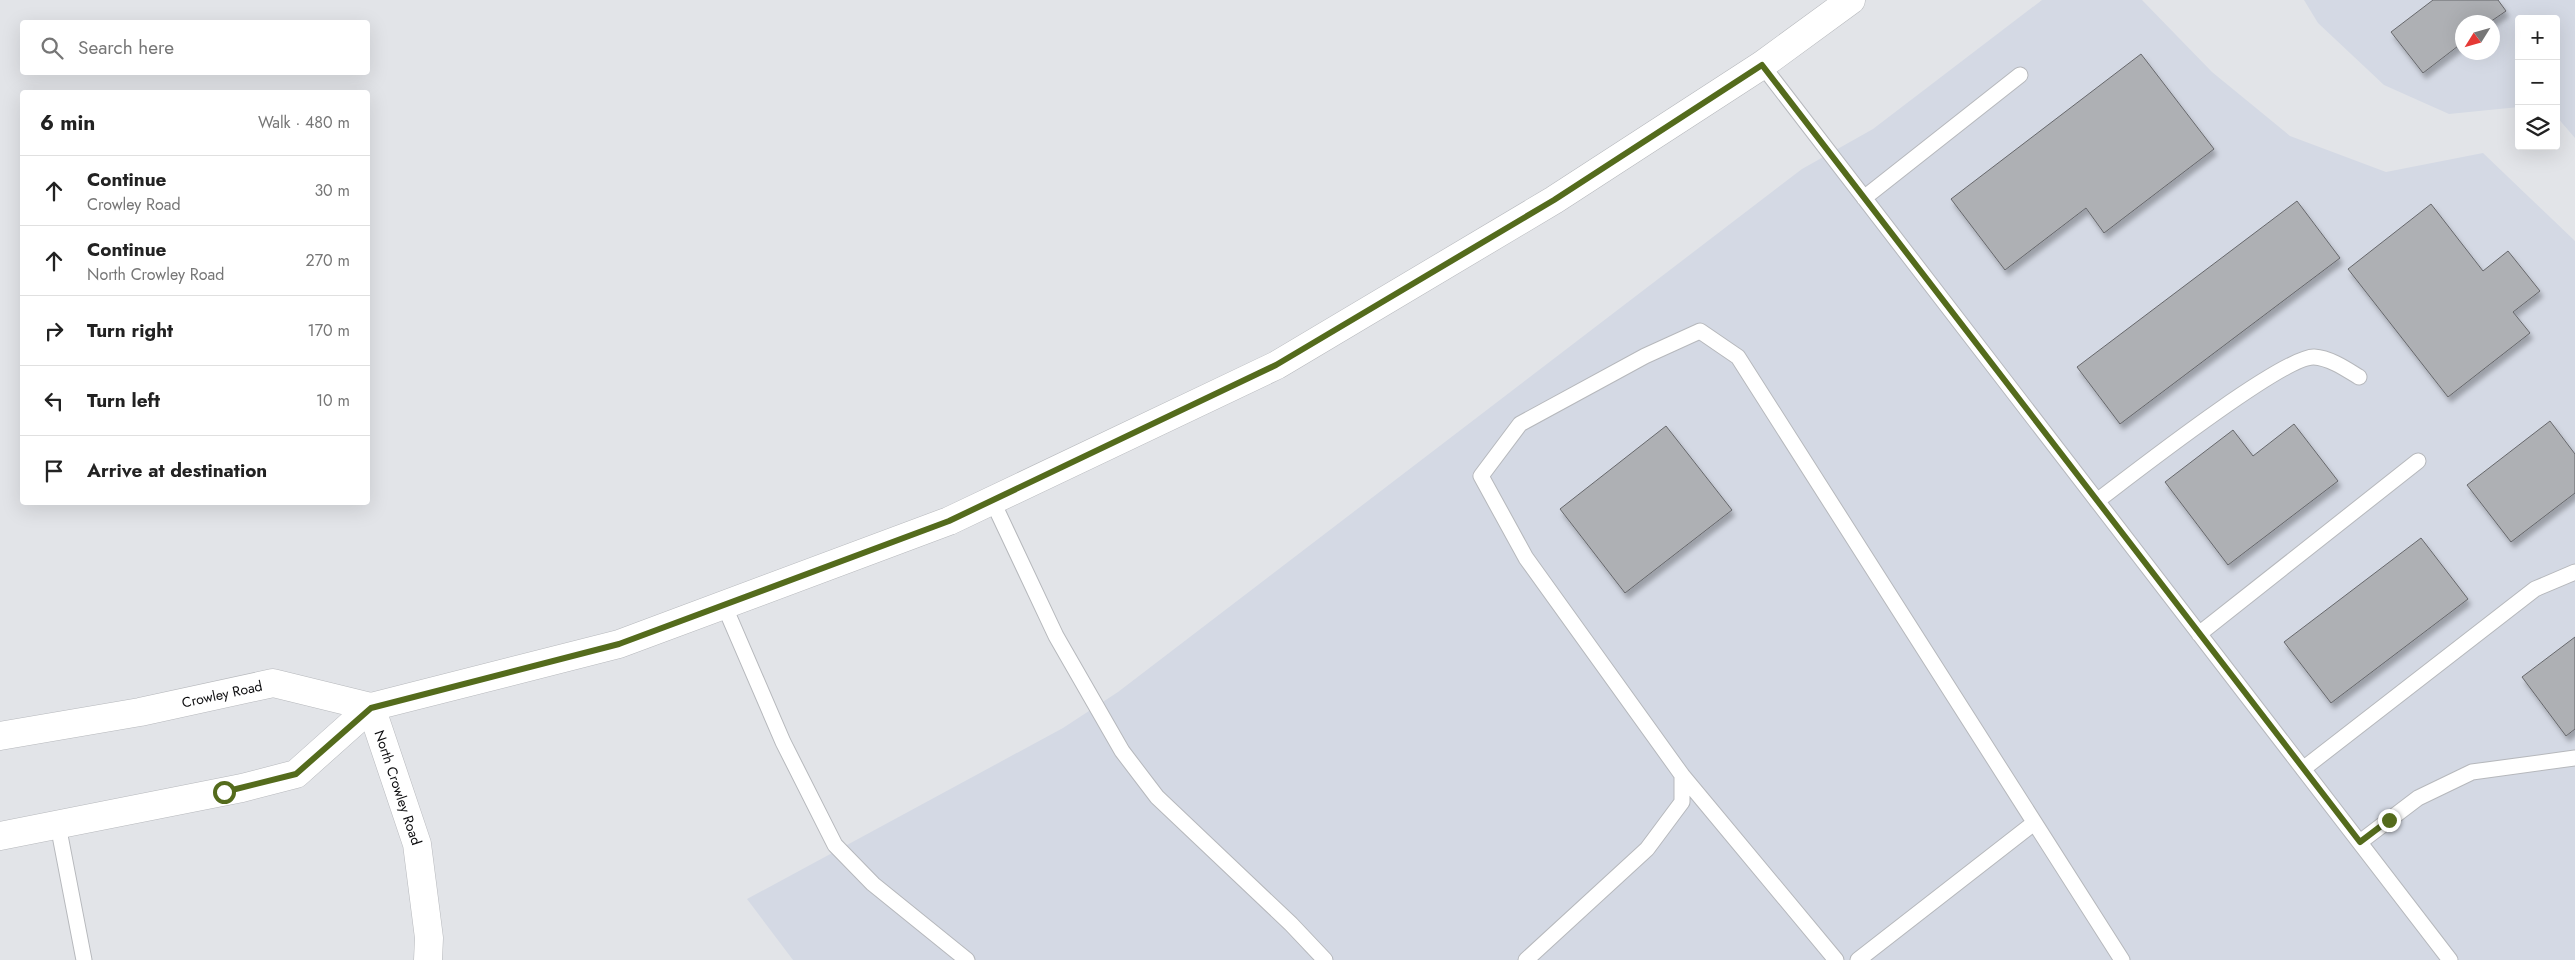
<!DOCTYPE html>
<html lang="en">
<head>
<meta charset="utf-8">
<style>
	:root { --surface:#fff; --page:#f6f6f6; --text:#222; --muted:#767676; --line:#e0e0e0 }
	body { margin:0; font-family:Jost,sans-serif; background:var(--page); color:var(--text) }
	.controls { position:absolute; right:15px; top:15px; display:grid; overflow:hidden; border-radius:5px; box-shadow:0 5px 20px #0002 }
	.controls button { width:45px; height:45px; display:grid; place-items:center; padding:0; border:0; border-bottom:1px solid var(--line); background:var(--surface); color:var(--text); font:25px sans-serif }
	.compass { position:absolute; left:2455px; top:15px; width:45px; height:45px; border-radius:50%; background:var(--surface); box-shadow:0 5px 20px #0002; rotate:233deg }
	.stop { position:absolute; width:15px; height:15px; margin:-11px; border:4px solid #546b1c; border-radius:50%; background:#fff }
	.stop.end { background:#546b1c; border-color:#fff; box-shadow:0 1px 5px #0008 }
	.list { margin:0; padding:0; list-style:none }
	h2 { display:flex; justify-content:space-between; align-items:center; height:65px; margin:0; padding:0 20px; font-size:21px }
	h2 small { font-size:16px; font-weight:400; color:var(--muted) }
	.list li { display:grid; grid-template-columns:32px 1fr auto; gap:15px; align-items:center; box-sizing:border-box; height:70px; padding:0 20px; border-top:1px solid var(--line) }
	.list b { display:block; font-size:19px; white-space:nowrap }
	.list p { margin:0; font-size:16px; white-space:nowrap; color:var(--muted) }
	.list em { font-size:16px; font-style:normal; color:var(--muted) }
	.icon { flex:none; width:28px; height:28px; fill:none; stroke:currentColor; stroke-width:2; stroke-linecap:round; stroke-linejoin:round }
	.map { position:relative; flex:none; width:2575px; height:960px; overflow:hidden }
	.search { position:absolute; background:var(--surface); box-shadow:0 5px 20px #0002; left:20px; top:20px; width:350px; height:55px; display:flex; align-items:center; gap:12px; box-sizing:border-box; padding:0 18px; border-radius:5px; color:var(--muted); font-size:19px }
	.panel { position:absolute; background:var(--surface); box-shadow:0 5px 20px #0002; left:20px; top:90px; width:350px; height:415px; border-radius:5px }
	.map>svg:first-child { display:block }
	.built { fill:#d4d9e4; fill-rule:evenodd }
	.building { fill:#aeb0b4; stroke:#67686c; filter:url(#shadow) }
	.lines { fill:none; stroke-linecap:round; stroke-linejoin:round }
	.lane-casing { stroke:#b6b8bc; stroke-width:17 }
	.street-casing { stroke:#b6b8bc; stroke-width:29 }
	.secondary-casing { stroke:#b6b8bc; stroke-width:29 }
	.lane { stroke:#fff; stroke-width:15 }
	.street { stroke:#fff; stroke-width:28 }
	.secondary { stroke:#fff; stroke-width:28 }
	.route { stroke:#546b1c; stroke-width:6 }
	.labels { text-anchor:middle; stroke-width:4.5; stroke-linejoin:round; paint-order:stroke }
	.street-label { font-size:14px; fill:#0c0c0e; stroke:#fff }
</style>
</head>
<body>
<div class="map">
<svg width="2575" height="960" viewBox="0 0 2575 960">
	<defs>
		<filter id="shadow"><feDropShadow dx="3" dy="5.5" stdDeviation="2.5" flood-color="#0004"/></filter>
	</defs>
	<rect width="100%" height="100%" fill="#e2e4e8"/>
	<path class="built" d="M2042,0H2142L2212,72L2290,136L2386,172L2483,153L2575,241V960H793L747,899L1063,728L1118,692L1802,169L1873,129Z
		M2304,0H2575V138L2556,116V19H2519V107L2449,114L2384,85L2318,23ZM2462,22H2492V52H2462Z"/>
	<path class="building" d="M2433,0H2498L2506,11L2490,22H2462V43L2423,73L2391,32Z
		M2141,54L2214,149L2104,233L2086,208L2005,270L1951,199Z
		M2297,201L2340,258L2120,424L2077,367Z
		M2431,204L2483,271L2508,251L2540,291L2513,312L2530,333L2448,397L2348,269Z
		M2550,421L2575,454V493L2511,542L2467,485Z
		M2294,424L2338,481L2228,565L2165,482L2233,430L2253,456Z
		M1666,426L1732,510L1625,593L1560,509Z
		M2421,538L2468,599L2331,703L2284,642Z
		M2575,637V729L2566,736L2522,677Z"/>
	<g class="lines">
		<g class="lane-casing">
			<path id="lane" d="M1762,65L2450,960
				M1864,198L2020,75
				M992,500L1056,636L1122,751L1157,797L1291,924L1325,960
				M2097,501C2130,476 2283,356 2314,357C2330,358 2346,369 2359,377
				M724,605L783,742L835,845L873,884L967,960
				M2199,634L2418,461
				M2303,769L2535,589L2575,572
				M58,825L84,960
				M2360,842L2418,798L2472,772L2575,758
				M1526,960L1647,849L1682,802V775
				M1836,960L1682,775L1526,558L1481,476L1520,424L1645,356L1700,331L1738,357L2122,960
				M1858,960L2034,823"/>
		</g>
		<g class="street-casing">
			<g id="street">
				<path id="s1" d="M371,707L417,844L429,938L428,960"/>
			</g>
		</g>
		<g class="secondary-casing">
			<g id="secondary">
				<path id="s2" d="M0,736L140,712L273,683L371,707"/>
				<path d="M0,836L242,788L296,774L371,707L619,644L949,521L1277,365L1554,200L1762,65L1851,0"/>
			</g>
		</g>
		<use href="#lane" class="lane"/>
		<use href="#street" class="street"/>
		<use href="#secondary" class="secondary"/>
	</g>
	<g class="lines">
		<path class="route" d="M224,792L296,774L371,708L619,644L949,521L1276,365L1554,200L1762,65L2360,842L2389,820"/>
	</g>
	<g class="labels">
		<g class="street-label">
			<text dy="5" stroke="none"><textPath href="#s2" startOffset="226">Crowley Road</textPath></text>
			<text dy="5" stroke="none"><textPath href="#s1" startOffset="85">North Crowley Road</textPath></text>
		</g>
	</g>
</svg>
<div class="controls">
<button>+</button>
<button>−</button>
<button><svg class="icon" aria-label="layers" viewBox="0 0 24 24"><path d="M12 4l9 5-9 5-9-5zM3 14l9 5 9-5"/></svg></button>
</div>
<svg class="compass" viewBox="-18 -18 36 36"><path d="M0-13l5 13h-10z" fill="#e53935"/><path d="M0 13l5-13h-10z" fill="#767676"/></svg>
<div class="stop" style="left:224px;top:792px"></div>
<div class="stop end" style="left:2389px;top:820px"></div>
<div class="search"><svg class="icon" aria-label="search" viewBox="0 0 24 24"><circle cx="10" cy="10" r="6"/><path d="M15 15l6 6"/></svg>Search here</div>
<section class="panel">
<h2>6 min<small>Walk · 480 m</small></h2>
<ul class="list">
<li><svg class="icon" aria-label="ahead" viewBox="0 0 24 24"><path d="M12 20V5M6 11l6-6 6 6"/></svg><div><b>Continue</b><p>Crowley Road</p></div><em>30 m</em></li>
<li><svg class="icon" aria-label="ahead" viewBox="0 0 24 24"><path d="M12 20V5M6 11l6-6 6 6"/></svg><div><b>Continue</b><p>North Crowley Road</p></div><em>270 m</em></li>
<li><svg class="icon" aria-label="right" viewBox="0 0 24 24"><path d="M7 20v-9h11M14 6l5 5-5 5"/></svg><div><b>Turn right</b></div><em>170 m</em></li>
<li><svg class="icon" aria-label="left" viewBox="0 0 24 24"><path d="M17 20v-9H6M10 6l-5 5 5 5"/></svg><div><b>Turn left</b></div><em>10 m</em></li>
<li><svg class="icon" aria-label="arrive" viewBox="0 0 24 24"><path d="M6 21V4h12l-3 4 3 4H6"/></svg><div><b>Arrive at destination</b></div></li>
</ul>
</section>
</div>
</body>
</html>
